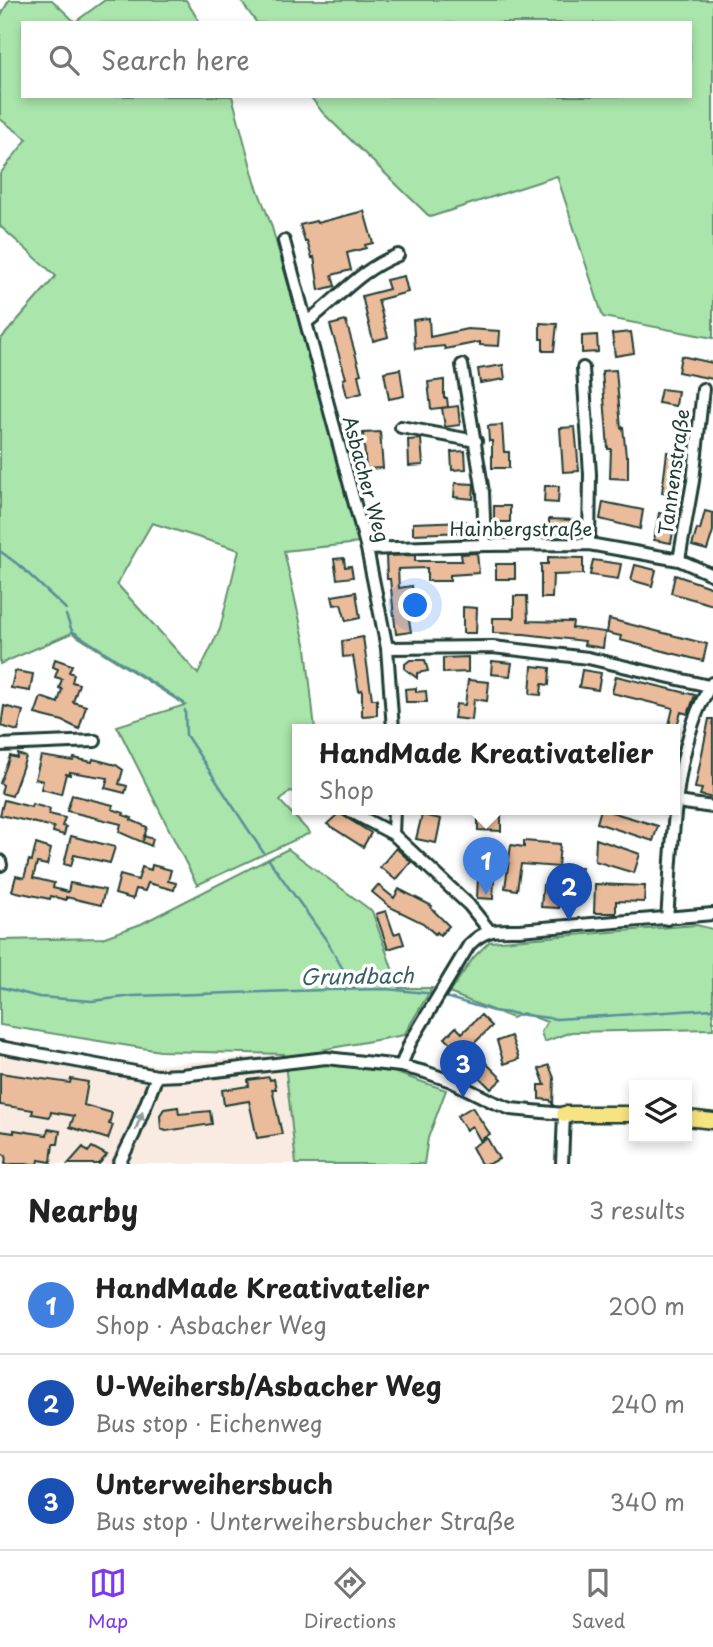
<!DOCTYPE html>
<html lang="en">
<head>
<meta charset="utf-8">
<style>
	:root { --surface:#fff; --page:#f6f6f6; --text:#222; --muted:#767676; --line:#e0e0e0; --accent:#7c3aed }
	body { margin:0; font-family:"Playpen Sans",sans-serif; background:var(--page); color:var(--text) }
	.controls { position:absolute; right:21px; bottom:21px; display:grid; overflow:hidden; border-radius:0px; box-shadow:0 4px 10px #0003 }
	.controls button { width:63px; height:63px; display:grid; place-items:center; padding:0; border:0; border-bottom:2px solid var(--line); background:var(--surface); color:var(--text); font:35px sans-serif }
	.you { position:absolute; left:416px; top:606px; width:24px; height:24px; margin:-18px; border:5px solid #fff; border-radius:50%; background:#1a73e8; box-shadow:0 0 0 10px #1a73e833 }
	.badge { display:grid; place-items:center; width:46px; height:46px; border-radius:50%; background:var(--accent); color:#fff; font-size:23px; font-weight:700 }
	.pin { position:absolute; translate:-50% -58px; filter:drop-shadow(0 2px 4px #0008) }
	.pin::after { content:''; position:absolute; top:37px; width:24px; height:21px; background:inherit; clip-path:polygon(0 0,100% 0,50% 100%) }
	.popup { position:absolute; left:292px; top:724px; width:388px; height:91px; box-sizing:border-box; display:grid; place-content:center; border-radius:0px; background:var(--surface); filter:drop-shadow(0 2px 5px #0005); font-size:23px; white-space:nowrap; color:var(--muted) }
	.popup b { font-size:26px; color:var(--text) }
	.popup::after { content:''; position:absolute; left:50%; top:100%; margin-left:-14px; border:14px solid transparent; border-top-color:var(--surface) }
	.list { margin:0; padding:0; list-style:none }
	h2 { display:flex; justify-content:space-between; align-items:center; height:91px; margin:0; padding:0 28px; font-size:30px }
	h2 small { font-size:23px; font-weight:400; color:var(--muted) }
	.list li { display:grid; grid-template-columns:46px 1fr auto; gap:21px; align-items:center; box-sizing:border-box; height:98px; padding:0 28px; border-top:2px solid var(--line) }
	.list b { display:block; font-size:26px; white-space:nowrap }
	.list p { margin:0; font-size:23px; white-space:nowrap; color:var(--muted) }
	.list em { font-size:23px; font-style:normal; color:var(--muted) }
	.icon { flex:none; width:38px; height:38px; fill:none; stroke:currentColor; stroke-width:2; stroke-linecap:round; stroke-linejoin:round }
	.map { position:relative; flex:none; width:713px; height:1164px; overflow:hidden }
	.search { position:absolute; background:var(--surface); box-shadow:0 4px 10px #0003; left:21px; right:21px; top:21px; height:77px; display:flex; align-items:center; gap:18px; box-sizing:border-box; padding:0 24px; border-radius:0px; color:var(--muted); font-size:26px }
	.sheet { height:385px; background:var(--surface) }
	nav { display:flex; justify-content:space-around; align-items:center; box-sizing:border-box; height:98px; border-top:2px solid var(--line); background:var(--surface); font-size:19px; color:var(--muted) }
	nav a { display:grid; justify-items:center; gap:4px }
	nav .on { color:var(--accent) }
	.map>svg:first-child { display:block }
	.built { fill:#f9ebe1 }
	.green { fill:#aae5ab; stroke:#649170; stroke-width:2; fill-rule:evenodd }
	.lines { fill:none; stroke-linecap:round; stroke-linejoin:round }
	.stream { stroke:#598f9b; stroke-width:2.5 }
	.building { fill:#ebbc9b; stroke:#1f3d34; stroke-width:2 }
	.minor-casing { stroke:#1f3d34; stroke-width:16 }
	.major-casing { stroke:#1f3d34; stroke-width:19 }
	.minor { stroke:#fff; stroke-width:10 }
	.major { stroke:#f6e381; stroke-width:14 }
	.oneway { fill:#8f9e9a }
	.labels { text-anchor:middle; stroke-width:7; stroke-linejoin:round; paint-order:stroke }
	.street-label { font-size:19px; fill:#1f3d34; stroke:#fff }
	.water-label { font-size:21px; font-style:italic; fill:#375f5f; stroke:#fff }
</style>
</head>
<body>
<div class="map">
<svg width="713" height="1164" viewBox="0 0 713 1164">
	<rect width="100%" height="100%" fill="#fff"/>
	<filter id="ink" filterUnits="userSpaceOnUse"><feTurbulence type="fractalNoise" baseFrequency=".0143" numOctaves="2"/><feDisplacementMap in="SourceGraphic" scale="14" xChannelSelector="R" yChannelSelector="G"/><feConvolveMatrix kernelMatrix="1 2 1 2 8 2 1 2 1" color-interpolation-filters="sRGB"/></filter>
	<g filter="url(#ink)">
		<path class="built" d="M284,1054L296,1164H0V1055L157,1065Z"/>
		<path class="green" d="M9,0H52L75,22L105,0H186L200,23H23V96H232L255,182L271,224L349,498L359,543L284,551L306,648L315,729H297V792L290,791L280,801L310,833L197,885L117,726L185,705L72,633L0,664V340L56,276L0,226V174L27,139L0,119V17ZM152,523L239,550L220,629L198,674L117,584Z
			M240,0H713V338L603,317L557,176L430,217L323,113L310,96H690V23H257Z
			M288,849L372,911L399,988H432L404,1035L326,1049L446,1090L428,1138L424,1164H296L284,1054L160,1051L0,1025V940L102,938L141,924Z
			M696,925L713,929V1029L571,1032L544,1042L541,1032L547,1022L523,1013L512,1018L449,993L474,957L489,942Z"/>
		<g class="lines">
			<path class="stream" d="M0,551L20,566L66,609
				M66,615L72,631L184,703
				M185,710L186,735L263,852
				M269,860L327,941L354,989
				M0,987L39,997L92,1001L133,996L325,990L387,989L435,994
				M442,996L493,1011L557,1019L713,1009"/>
		</g>
		<path class="building" d="M364,211L373,243L365,245L366,248L347,253L351,270L332,275L335,286L319,290L314,257L312,258L307,241L305,242L300,225L316,221L317,223Z
			M404,276L408,292L378,300L388,337L373,341L362,296L389,289L386,280Z
			M429,318L430,337L467,329L500,331L499,346L480,345V342L445,349L444,346L415,349L413,320Z
			M346,321L361,374L358,375L362,393L347,397L343,379L346,378L330,325Z
			M540,323L557,324L554,351H543V339H540Z
			M631,332L634,353L615,356L612,334Z
			M597,335L598,352L582,353V336Z
			M681,356L713,363V379L678,372Z
			M503,365L505,379L480,383L478,369Z
			M400,369L404,396L389,399L384,372Z
			M616,370L621,428L623,427L626,456H628V479L610,478L611,449H608L602,371Z
			M444,380V398H447L448,407L431,409L428,382Z
			M661,389L678,391L676,406L658,403Z
			M458,406L460,425L445,427L442,408Z
			M502,425L504,452H509V468H492V441H489L488,426Z
			M575,427L579,471L563,472L560,428Z
			M380,432L383,468L366,469L363,433Z
			M421,439L423,465L409,466L408,440Z
			M465,451L466,469L452,470L451,452Z
			M667,452L683,455L677,496L662,493Z
			M455,483L474,484L473,499L454,497Z
			M545,486H559L558,503L544,502Z
			M603,502L643,510L640,529L600,519Z
			M494,506H510V522H494Z
			M705,511L713,513V531L707,550L692,546L697,529L700,530Z
			M659,513L669,515L667,526L674,527L671,543L654,540Z
			M549,519L576,520V533L549,532Z
			M466,521L467,532L413,534V523Z
			M477,553L479,573L450,575V581H427V568L398,569L399,588L412,586L414,601L406,602L411,632L396,634L390,579H387L386,556L415,555V561H462L461,554Z
			M548,557L583,558V574L553,575L552,598H541V564H548Z
			M344,558L345,567L351,566L353,577L337,579L334,559Z
			M593,560L621,564L618,579L590,575Z
			M496,564H515V579H496Z
			M635,565L656,570L652,586L631,580Z
			M675,575L713,588V605L671,593Z
			M356,592L360,618L346,621L341,604L334,605L332,596Z
			M514,596H527L528,621L573,622L572,628L605,632L603,648L584,645L585,641L524,634L493,633V618H514Z
			M463,607L477,608L476,633H463Z
			M609,619L707,644L703,661L620,640L621,636L607,633Z
			M363,637L372,699H377V715L362,716V690L359,691L353,656L343,657L342,641Z
			M468,657V672L443,673V658Z
			M55,659L72,665L69,672L74,674L72,682L79,684L73,702L86,706L79,729L63,721L35,714L41,697L58,703L62,689L59,688L62,679L55,677L58,669L53,667Z
			M410,660H425L428,671L417,673V678L405,669V664Z
			M492,661L512,663L510,676L491,674Z
			M532,666L550,668L549,685L542,684L541,695L530,694Z
			M582,670L601,673L598,690L579,687Z
			M15,671L33,674L30,691L11,688Z
			M616,676L695,695L688,714L681,712L676,729H668L673,708L612,693Z
			M468,680L489,682L487,701L474,699L472,720L454,718L456,704L465,705Z
			M416,688V692L426,691L427,702H406L405,689Z
			M4,706L23,711L18,731L1,726Z
			M709,719H713V798L700,795L702,789L695,788Z
			M18,754L26,757L12,796L1,793L3,785L0,783L10,756L17,758Z
			M41,756L73,761L74,758L92,762L93,759L116,765L123,770L119,784L127,786L125,793L105,788L108,778L70,772V775L66,774L61,794L41,789L43,781L35,779Z
			M72,795L113,805L112,809L124,813L123,815L132,818L131,820L147,827L143,841L144,836L153,839L151,846L119,832L121,824L67,811Z
			M4,800L31,807L32,804L50,809L49,814L65,818L62,826L66,827L64,835L53,832L54,827L0,815Z
			M601,809L658,826L653,841L597,823Z
			M339,813L371,833L363,847L327,824Z
			M478,813L501,814V831L478,830Z
			M422,815L441,819L436,843L416,839Z
			M71,836L115,847L110,863L74,855L71,866L64,864Z
			M596,839L640,854L634,873L595,861Z
			M524,841L560,844L558,867L521,864L517,890L505,888L511,845L524,847Z
			M36,844L51,849L47,865L37,863L33,878L54,883L53,888L68,892L70,883L105,890L101,905L66,897V900L51,896L50,899L12,891L16,876L24,878L29,860L32,861Z
			M396,848L411,862L396,880L380,867Z
			M479,858L495,859L493,899L477,898Z
			M152,865L171,870L168,881L176,883L174,890L148,883L145,891L136,889L133,899L115,894L120,875L138,880L142,867L151,870Z
			M570,866L582,868L575,906L559,904V908L541,907L543,885L566,888Z
			M595,884L645,886L644,902L616,901V913H594Z
			M378,885L394,898L399,889L432,906L431,908L449,926L440,935L437,932L435,934L423,923L390,907L372,892Z
			M386,911L394,934L400,932L404,944L388,949L376,914Z
			M481,1015L492,1026L462,1055L445,1038L456,1027L462,1033Z
			M511,1036L519,1059L504,1064L497,1041Z
			M482,1059L502,1079L491,1089L472,1070Z
			M549,1065L554,1078L553,1105L550,1100L539,1099V1085H545L539,1069Z
			M0,1073L70,1083L71,1079L88,1082L84,1105L112,1113L109,1124L113,1125L108,1139L70,1127L74,1116L51,1112L50,1117L32,1114L33,1110L0,1105Z
			M269,1077L270,1080L274,1079L276,1089H272L282,1134L257,1138L249,1101L224,1105L222,1090L249,1086L248,1080Z
			M178,1107L179,1114L210,1111L212,1124L166,1131L161,1129L160,1115L164,1109Z
			M472,1107L490,1134L480,1140L472,1126L466,1130L457,1116Z
			M48,1129L60,1131L58,1144H53L51,1162L39,1160L38,1164H5L6,1155L0,1154V1131L14,1133V1130L47,1135Z
			M487,1138L499,1159L489,1164H481L472,1147Z
			M83,1147L88,1152L92,1147L107,1155L99,1164H68Z"/>
		<g class="lines">
			<g class="minor-casing">
				<path id="minor" d="M284,241L367,549L387,648L393,729
					M307,322C339,298 359,270 398,255
					M462,365L483,492L485,545
					M583,368L590,474L589,544
					M401,427L476,441
					M367,549L485,545L589,544L679,560L713,575
					M679,560L693,481L703,389
					M387,648L493,647L588,658L713,687
					M0,745L95,741
					M677,802L713,807
					M346,809L393,834L469,905L489,930
					M393,834L394,809
					M0,861L1,865
					M667,919C673,847 672,745 712,683
					M0,1047L157,1076L182,1075L326,1058L401,1066L425,1072L451,1081L493,1102L511,1109L564,1114L562,1164
					M401,1066L410,1043L469,945C486,928 496,930 519,930L713,914
					M119,1164L134,1134L157,1076"/>
			</g>
			<g class="major-casing">
				<path id="major" d="M564,1114H634
					M687,1118L713,1121"/>
			</g>
			<use href="#minor" class="minor"/>
			<use href="#major" class="major"/>
		</g>
		<defs><path id="oneway-solid" d="M-6-.8H1V-3.2L6.5 0L1 3.2V.8H-6Z" transform="scale(1.75)"/></defs>
		<use class="oneway" href="#oneway-solid" transform="translate(139 1121) rotate(-69)"/>
	</g>
	<g class="labels">
		<g class="street-label">
			<text transform="translate(674 472) rotate(-82)" y="7">Tannenstraße</text>
			<text transform="translate(366 479) rotate(75)" y="7">Asbacher Weg</text>
			<text x="521" y="536">Hainbergstraße</text>
		</g>
		<g class="water-label">
			<text transform="translate(357 977) rotate(-1)" y="7">Grundbach</text>
		</g>
	</g>
</svg>
<div class="controls">
<button><svg class="icon" aria-label="layers" viewBox="0 0 24 24"><path d="M12 4l9 5-9 5-9-5zM3 14l9 5 9-5"/></svg></button>
</div>
<div class="you"></div>
<div class="pin badge" style="left:486px;top:895px;background:#3f7fe0">1</div>
<div class="popup"><b>HandMade Kreativatelier</b>Shop</div>
<div class="pin badge" style="left:569px;top:921px;background:#1a4fb4">2</div>
<div class="pin badge" style="left:463px;top:1098px;background:#1a4fb4">3</div>
<div class="search"><svg class="icon" aria-label="search" viewBox="0 0 24 24"><circle cx="10" cy="10" r="6"/><path d="M15 15l6 6"/></svg>Search here</div>
</div>
<section class="sheet">
<h2>Nearby<small>3 results</small></h2>
<ul class="list">
<li><span class="badge" style="background:#3f7fe0">1</span><div><b>HandMade Kreativatelier</b><p>Shop · Asbacher Weg</p></div><em>200 m</em></li>
<li><span class="badge" style="background:#1a4fb4">2</span><div><b>U-Weihersb/Asbacher Weg</b><p>Bus stop · Eichenweg</p></div><em>240 m</em></li>
<li><span class="badge" style="background:#1a4fb4">3</span><div><b>Unterweihersbuch</b><p>Bus stop · Unterweihersbucher Straße</p></div><em>340 m</em></li>
</ul>
</section>
<nav>
<a class="on"><svg class="icon" aria-label="map" viewBox="0 0 24 24"><path d="M3 6l6-2 6 2 6-2v14l-6 2-6-2-6 2zM9 4v14M15 6v14"/></svg>Map</a>
<a><svg class="icon" aria-label="directions" viewBox="0 0 24 24"><path d="M12 3l9 9-9 9-9-9zM9 14v-3h6M13 9l2 2-2 2"/></svg>Directions</a>
<a><svg class="icon" aria-label="saved" viewBox="0 0 24 24"><path d="M7 4h10v16l-5-4-5 4z"/></svg>Saved</a>
</nav>
</body>
</html>
